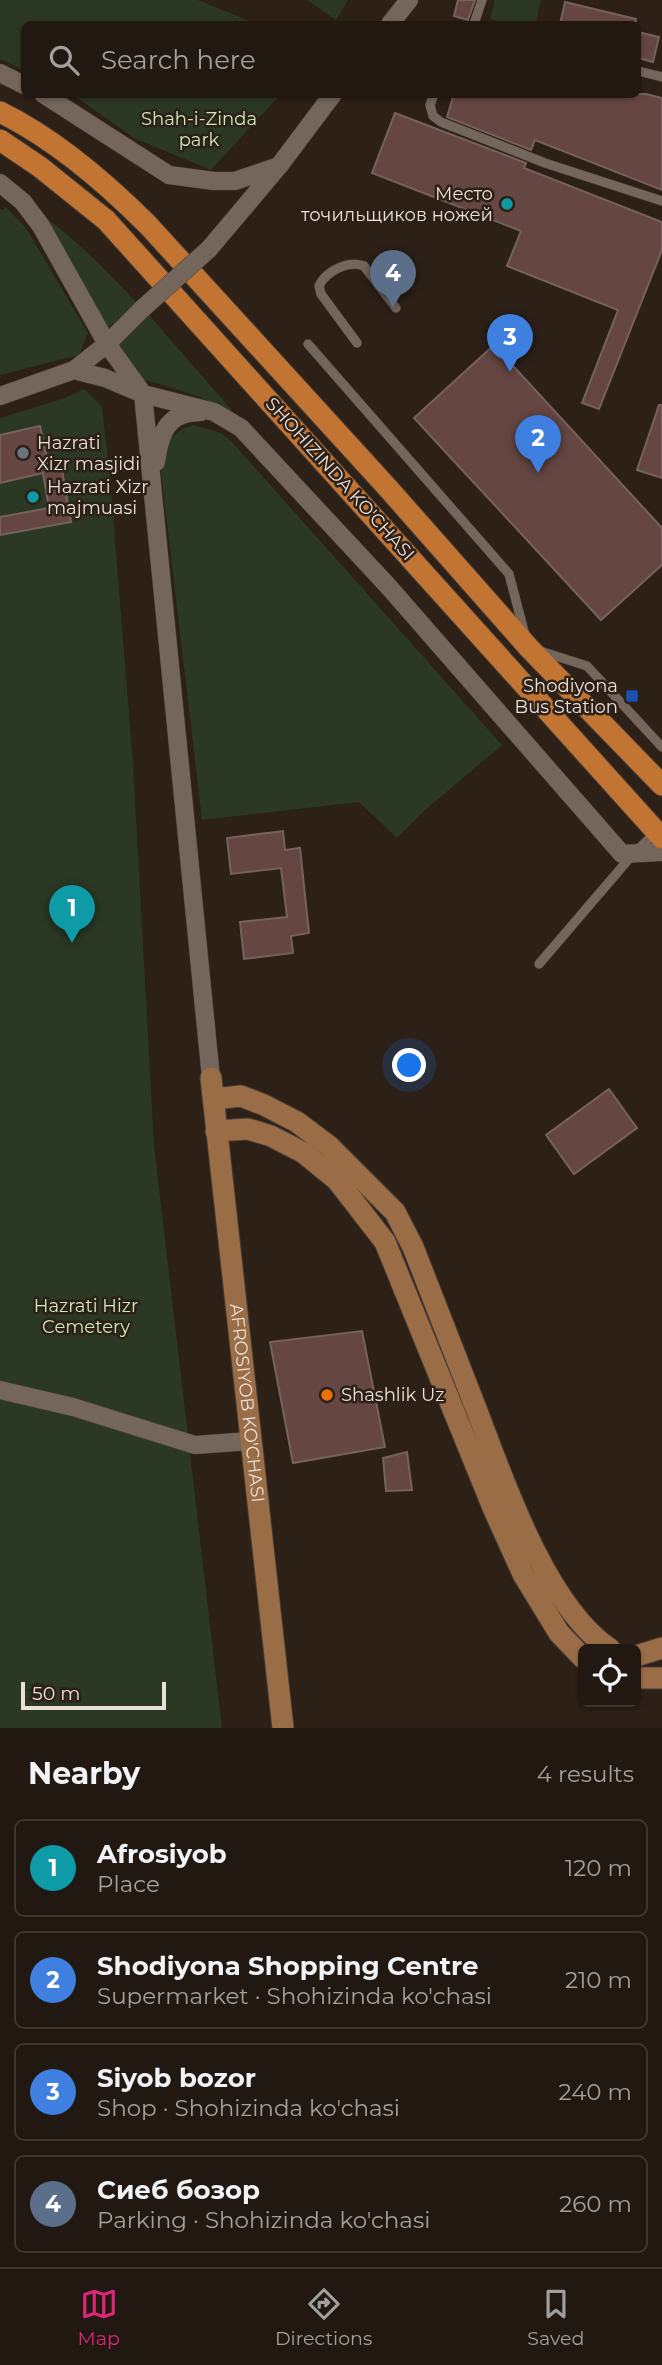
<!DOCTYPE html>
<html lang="en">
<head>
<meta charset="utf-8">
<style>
	:root { --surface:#211811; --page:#29211a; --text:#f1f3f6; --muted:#a2a09f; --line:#3e3731; --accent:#db2777 }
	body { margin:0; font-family:Montserrat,sans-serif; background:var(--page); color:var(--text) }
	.controls { position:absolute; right:21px; bottom:21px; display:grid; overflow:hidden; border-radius:10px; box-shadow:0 2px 5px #0004 }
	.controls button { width:63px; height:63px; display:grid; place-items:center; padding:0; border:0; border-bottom:2px solid var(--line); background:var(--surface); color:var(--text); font:35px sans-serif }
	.scale { position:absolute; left:21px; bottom:18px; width:145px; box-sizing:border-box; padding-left:7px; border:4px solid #e9e0da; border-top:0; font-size:19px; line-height:24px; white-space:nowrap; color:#e9e0da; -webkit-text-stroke:5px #2c2017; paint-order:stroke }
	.you { position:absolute; left:410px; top:1066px; width:24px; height:24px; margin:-18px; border:5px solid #fff; border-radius:50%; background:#1a73e8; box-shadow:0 0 0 10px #1a73e833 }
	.badge { display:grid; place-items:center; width:46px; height:46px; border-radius:50%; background:var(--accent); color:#fff; font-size:23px; font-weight:700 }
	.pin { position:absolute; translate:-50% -58px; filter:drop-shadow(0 2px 4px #0008) }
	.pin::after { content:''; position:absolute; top:37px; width:24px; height:21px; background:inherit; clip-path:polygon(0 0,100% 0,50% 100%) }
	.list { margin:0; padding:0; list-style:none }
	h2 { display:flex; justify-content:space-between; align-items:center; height:91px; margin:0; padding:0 28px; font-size:30px }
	h2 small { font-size:23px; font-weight:400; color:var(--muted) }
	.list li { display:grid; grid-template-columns:46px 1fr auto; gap:21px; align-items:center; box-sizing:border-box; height:98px; margin:0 14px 14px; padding:0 14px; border:2px solid var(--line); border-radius:10px }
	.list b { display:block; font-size:26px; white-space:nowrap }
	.list p { margin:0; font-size:23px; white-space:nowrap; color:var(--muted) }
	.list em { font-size:23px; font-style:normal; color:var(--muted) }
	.icon { flex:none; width:38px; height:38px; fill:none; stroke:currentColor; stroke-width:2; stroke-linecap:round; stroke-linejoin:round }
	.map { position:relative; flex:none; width:662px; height:1728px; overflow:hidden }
	.search { position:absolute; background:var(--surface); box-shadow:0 2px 5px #0004; left:21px; right:21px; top:21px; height:77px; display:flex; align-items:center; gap:18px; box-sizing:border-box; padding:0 24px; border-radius:10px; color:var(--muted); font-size:26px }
	.sheet { height:539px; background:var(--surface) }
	nav { display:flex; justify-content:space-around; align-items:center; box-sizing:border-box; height:98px; border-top:2px solid var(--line); background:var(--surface); font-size:19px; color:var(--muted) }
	nav a { display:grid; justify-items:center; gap:4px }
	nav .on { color:var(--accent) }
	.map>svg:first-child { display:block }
	.green { fill:#2b3824 }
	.building { fill:#654642; stroke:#756260; stroke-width:2 }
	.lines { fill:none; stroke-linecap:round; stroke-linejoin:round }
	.lane-casing { stroke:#473d37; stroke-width:10 }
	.street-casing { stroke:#473d37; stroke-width:19 }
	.secondary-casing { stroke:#473d37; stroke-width:23 }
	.primary-casing { stroke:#473d37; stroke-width:23 }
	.lane { stroke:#75665c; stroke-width:9 }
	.street { stroke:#75665c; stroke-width:18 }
	.secondary { stroke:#9b6d47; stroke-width:21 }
	.primary { stroke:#c27433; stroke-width:21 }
	.street-bridge-casing { stroke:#473d37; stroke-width:19; stroke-linecap:butt }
	.street-bridge { stroke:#75665c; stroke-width:18 }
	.culture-dot { fill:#0f9aa8; stroke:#2c2017; stroke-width:2.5 }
	.worship-dot { fill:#6b7280; stroke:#2c2017; stroke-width:2.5 }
	.transit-dot { fill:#1a4fb4; stroke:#2c2017; stroke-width:2.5 }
	.food-dot { fill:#e8710a; stroke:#2c2017; stroke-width:2.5 }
	.labels { text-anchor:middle; stroke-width:5; stroke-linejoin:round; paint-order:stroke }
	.park-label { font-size:18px; fill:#caeab9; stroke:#2c2017 }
	.poi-label { font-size:18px; fill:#e9e0da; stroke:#2c2017; text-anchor:start }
	.street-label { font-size:18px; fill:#e9e0da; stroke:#2c2017 }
</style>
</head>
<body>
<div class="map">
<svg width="662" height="1728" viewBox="0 0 662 1728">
	<rect width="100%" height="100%" fill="#2c2017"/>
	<path class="green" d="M0,0H198L256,24H24V70L0,59Z
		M307,0H348L336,20Z
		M495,0H541L535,24H509L490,19Z
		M73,95H280L211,170L134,138Z
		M5,206L26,228L88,333L79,355L0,375V209L3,210Z
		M38,212C75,238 105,269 137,303L107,329Z
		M149,315L236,415C205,396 173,388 137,378L114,344Z
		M84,389L102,407L110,478L133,764L154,1145L222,1728H0V418L65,398Z
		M194,425L221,433L232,442L502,745L424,811L397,838L359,802L202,820L161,472C163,448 169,431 194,425Z"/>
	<path class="building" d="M458,0H475L468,20L454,16Z
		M565,2L636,19L635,24H560Z
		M638,32L659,37L653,62L638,58Z
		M454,94H646L662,98V190L535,140L531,150L447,117Z
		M395,113L526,163L524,168L662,222V250L599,409L582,403L618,310L507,266L521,231L372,173Z
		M494,345L662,528V565L601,620L414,418Z
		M659,405H662V478L637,470Z
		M40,426L50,472L62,470L71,522L0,535V517L49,508L43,473L0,483V435Z
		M283,831L285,850L300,848L309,933L291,936L293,953L244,959L240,922L287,917L281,868L231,874L227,838Z
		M609,1089L637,1128L574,1174L546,1135Z
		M362,1331L385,1447L293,1463L270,1342Z
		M407,1452L412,1490L386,1491L383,1458Z"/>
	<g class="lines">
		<g class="lane-casing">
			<path id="lane" d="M474,24L482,0
				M638,71L662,77
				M434,94L430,105L433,116L441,122L545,163L662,201
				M357,343L321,294L319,286C326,271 348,260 364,266L396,308
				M308,344L509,574L525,635
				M540,651L587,666L662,747
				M539,964L634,853L655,833"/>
		</g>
		<g class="street-casing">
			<path id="street" d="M390,24L409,0
				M0,73L24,85
				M43,94L169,175L214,181H235L279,166
				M0,183L23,202L41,226L107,344L143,394L211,1078
				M209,249L279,166L333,94
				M74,370L105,378L143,394L214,412L241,428L388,586L622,854L662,852
				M0,396L74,370L107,344L142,309
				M156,462C160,433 167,412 201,412
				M0,1390L73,1407L195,1445L250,1441"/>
		</g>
		<g class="secondary-casing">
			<g id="secondary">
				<path id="s1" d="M211,1078L283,1728"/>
				<path d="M214,1099L241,1096L264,1105L297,1122L329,1146L395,1212L413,1247C434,1302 456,1356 477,1411C504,1482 546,1606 610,1649"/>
				<path d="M216,1131L248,1129L271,1136L304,1153L337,1180L385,1242L494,1510L523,1574L559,1633L583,1658"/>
				<path d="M636,1656L662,1648"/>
				<path d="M636,1678H662"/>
			</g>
		</g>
		<g class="primary-casing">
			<path id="primary" d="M0,112C55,139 105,182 148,225L387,487L529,648L662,785
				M0,140L40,167L106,220L662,838"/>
		</g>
		<use href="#lane" class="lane"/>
		<use href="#street" class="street"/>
		<use href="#secondary" class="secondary"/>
		<use href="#primary" class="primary"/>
		<g class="street-bridge-casing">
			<path id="street-bridge" d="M142,309L209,249"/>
		</g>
		<use href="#street-bridge" class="street-bridge"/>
	</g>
	<g class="culture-dot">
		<circle cx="507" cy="204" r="7"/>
		<circle cx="33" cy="497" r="7"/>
	</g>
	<circle class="worship-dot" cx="23" cy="453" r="7"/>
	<rect class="transit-dot" x="625" y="689" width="14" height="14" rx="3.5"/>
	<circle class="food-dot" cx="327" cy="1395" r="7"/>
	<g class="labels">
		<g class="park-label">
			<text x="199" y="125">Shah-i-Zinda<tspan x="199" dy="21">park</tspan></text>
			<text x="86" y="1312">Hazrati Hizr<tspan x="86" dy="21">Cemetery</tspan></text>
		</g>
		<g class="poi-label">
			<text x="493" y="200" text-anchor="end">Место<tspan x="493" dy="21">точильщиков ножей</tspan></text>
			<text x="37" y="449">Hazrati<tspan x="37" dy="21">Xizr masjidi</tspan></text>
			<text x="47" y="493">Hazrati Xizr<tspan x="47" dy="21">majmuasi</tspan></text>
			<text x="618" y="692" text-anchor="end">Shodiyona<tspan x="618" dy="21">Bus Station</tspan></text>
			<text x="341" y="1401">Shashlik Uz</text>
		</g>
		<g class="street-label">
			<text transform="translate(340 479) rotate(48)" y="6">SHOHIZINDA KO'CHASI</text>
			<text dy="6" stroke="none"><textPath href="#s1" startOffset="327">AFROSIYOB KO'CHASI</textPath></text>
		</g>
	</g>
</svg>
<div class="controls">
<button><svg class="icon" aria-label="locate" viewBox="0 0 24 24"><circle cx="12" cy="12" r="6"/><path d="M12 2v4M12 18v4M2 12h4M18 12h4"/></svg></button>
</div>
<div class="scale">50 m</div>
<div class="you"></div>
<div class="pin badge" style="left:72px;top:943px;background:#0f9aa8">1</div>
<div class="pin badge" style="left:538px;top:473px;background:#3f7fe0">2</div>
<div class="pin badge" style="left:510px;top:372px;background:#3f7fe0">3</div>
<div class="pin badge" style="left:393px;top:308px;background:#5c6f8a">4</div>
<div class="search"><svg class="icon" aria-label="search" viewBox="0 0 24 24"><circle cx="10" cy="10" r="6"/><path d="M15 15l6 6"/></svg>Search here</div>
</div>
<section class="sheet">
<h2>Nearby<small>4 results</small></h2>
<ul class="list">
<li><span class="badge" style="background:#0f9aa8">1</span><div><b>Afrosiyob</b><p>Place</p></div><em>120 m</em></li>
<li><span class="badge" style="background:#3f7fe0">2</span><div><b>Shodiyona Shopping Centre</b><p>Supermarket · Shohizinda ko'chasi</p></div><em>210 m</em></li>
<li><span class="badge" style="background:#3f7fe0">3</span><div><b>Siyob bozor</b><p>Shop · Shohizinda ko'chasi</p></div><em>240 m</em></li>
<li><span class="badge" style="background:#5c6f8a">4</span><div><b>Сиеб бозор</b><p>Parking · Shohizinda ko'chasi</p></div><em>260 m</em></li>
</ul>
</section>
<nav>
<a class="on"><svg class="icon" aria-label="map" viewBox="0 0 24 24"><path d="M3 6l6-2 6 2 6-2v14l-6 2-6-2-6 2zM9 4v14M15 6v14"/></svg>Map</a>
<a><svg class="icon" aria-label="directions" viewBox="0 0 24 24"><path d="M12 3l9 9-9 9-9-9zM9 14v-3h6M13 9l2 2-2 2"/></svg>Directions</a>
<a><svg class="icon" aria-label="saved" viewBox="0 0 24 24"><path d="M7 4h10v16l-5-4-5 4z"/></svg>Saved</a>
</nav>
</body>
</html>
